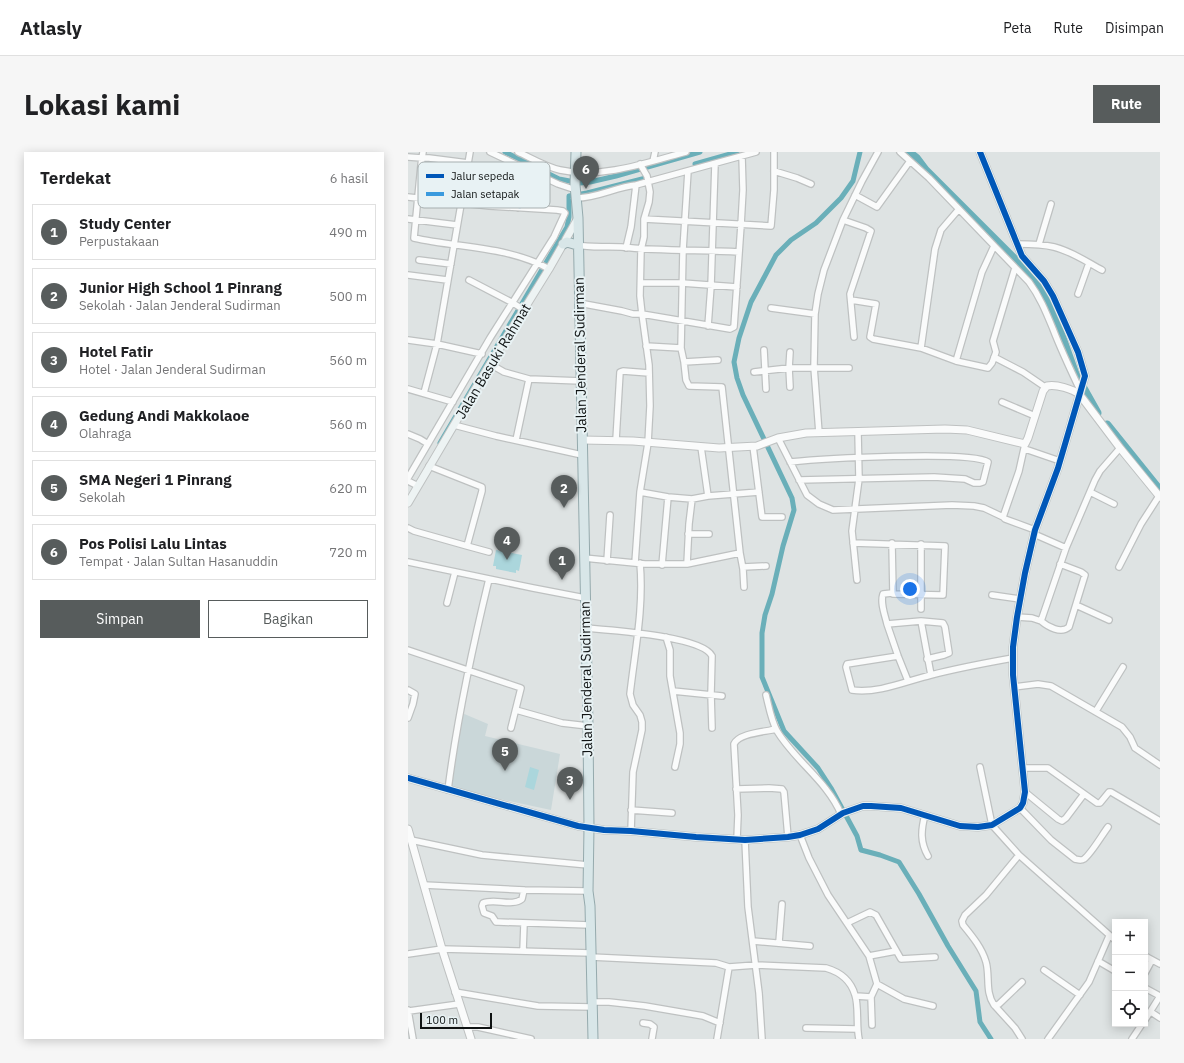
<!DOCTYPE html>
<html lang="id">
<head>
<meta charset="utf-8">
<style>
	:root { --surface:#fff; --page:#f6f6f6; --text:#202124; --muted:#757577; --line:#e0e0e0; --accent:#575c5c }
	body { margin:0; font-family:"IBM Plex Sans",sans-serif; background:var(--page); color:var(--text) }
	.controls { position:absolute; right:12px; bottom:12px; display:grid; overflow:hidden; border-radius:0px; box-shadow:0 2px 10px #0003 }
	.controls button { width:36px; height:36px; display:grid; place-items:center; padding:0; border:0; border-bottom:1px solid var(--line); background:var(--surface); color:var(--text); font:20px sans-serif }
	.scale { position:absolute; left:12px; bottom:10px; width:72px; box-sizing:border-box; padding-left:4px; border:2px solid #0f1313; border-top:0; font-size:11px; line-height:14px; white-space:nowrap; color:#0f1313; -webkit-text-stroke:3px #e8f2f4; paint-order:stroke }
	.you { position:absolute; left:502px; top:437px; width:14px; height:14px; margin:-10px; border:3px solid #fff; border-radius:50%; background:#1a73e8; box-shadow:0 0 0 6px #1a73e833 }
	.badge { display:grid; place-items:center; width:26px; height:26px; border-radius:50%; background:var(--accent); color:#fff; font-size:13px; font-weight:700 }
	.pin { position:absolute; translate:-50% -33px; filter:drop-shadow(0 1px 2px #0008) }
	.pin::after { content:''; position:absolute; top:21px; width:14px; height:12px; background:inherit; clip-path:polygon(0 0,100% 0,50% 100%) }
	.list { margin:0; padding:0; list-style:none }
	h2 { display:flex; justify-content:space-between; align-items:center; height:52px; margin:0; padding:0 16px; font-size:17px }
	h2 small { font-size:13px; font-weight:400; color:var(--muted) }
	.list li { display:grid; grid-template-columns:26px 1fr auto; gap:12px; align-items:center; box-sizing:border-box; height:56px; margin:0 8px 8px; padding:0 8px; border:1px solid var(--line); border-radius:0px }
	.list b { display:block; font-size:15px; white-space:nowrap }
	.list p { margin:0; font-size:13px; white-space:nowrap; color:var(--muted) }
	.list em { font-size:13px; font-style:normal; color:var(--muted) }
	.actions { display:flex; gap:8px; padding:12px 16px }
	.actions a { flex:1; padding:9px 0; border:1px solid var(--accent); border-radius:0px; text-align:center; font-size:14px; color:var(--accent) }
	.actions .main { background:var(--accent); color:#fff }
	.icon { flex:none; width:22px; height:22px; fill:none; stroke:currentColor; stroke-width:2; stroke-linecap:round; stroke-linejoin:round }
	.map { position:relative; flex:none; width:752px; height:887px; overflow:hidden; border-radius:0px }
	header { display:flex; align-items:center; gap:24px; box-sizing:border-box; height:56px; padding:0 20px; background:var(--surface); border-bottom:1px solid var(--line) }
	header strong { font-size:19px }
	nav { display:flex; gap:22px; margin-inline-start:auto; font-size:14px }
	.intro { display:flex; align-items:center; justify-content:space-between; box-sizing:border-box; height:96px; padding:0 24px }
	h1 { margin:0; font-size:28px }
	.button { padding:10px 18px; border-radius:0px; background:var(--accent); color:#fff; font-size:14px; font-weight:700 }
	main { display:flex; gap:24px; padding:0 24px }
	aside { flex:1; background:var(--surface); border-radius:0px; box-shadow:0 2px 10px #0003 }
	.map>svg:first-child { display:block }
	.built { fill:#cad7d9 }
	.green { fill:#abd6dc }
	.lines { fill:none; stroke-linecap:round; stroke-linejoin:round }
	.canal { stroke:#6aafb9; stroke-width:5 }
	.river { stroke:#6aafb9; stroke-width:9 }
	.minor-casing { stroke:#bec1c1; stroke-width:8 }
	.tertiary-casing { stroke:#bec1c1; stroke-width:9 }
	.secondary-casing { stroke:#bec1c1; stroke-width:9 }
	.trunk-casing { stroke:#95aaad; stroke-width:11 }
	.minor { stroke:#fafbfb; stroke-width:5.5 }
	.tertiary { stroke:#fafbfb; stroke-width:7 }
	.secondary { stroke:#edf3f3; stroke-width:7 }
	.trunk { stroke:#d8e6e8; stroke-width:9 }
	.quiet { stroke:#3a9ade; stroke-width:5; stroke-dasharray:10 5; stroke-linecap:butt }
	.cycleway-casing { stroke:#e8f2f4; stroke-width:8 }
	.cycleway { stroke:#0057b8; stroke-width:6 }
	.labels { text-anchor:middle; stroke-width:4; stroke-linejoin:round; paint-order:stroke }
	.street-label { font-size:14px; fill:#0f1313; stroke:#e8f2f4 }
	.key { fill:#e8f2f4; stroke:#a7afb0; stroke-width:1 }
	.key-label { font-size:11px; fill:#0f1313 }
</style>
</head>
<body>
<header>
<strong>Atlasly</strong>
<nav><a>Peta</a><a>Rute</a><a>Disimpan</a></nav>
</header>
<div class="intro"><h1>Lokasi kami</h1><a class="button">Rute</a></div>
<main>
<aside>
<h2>Terdekat<small>6 hasil</small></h2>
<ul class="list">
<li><span class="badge">1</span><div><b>Study Center</b><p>Perpustakaan</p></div><em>490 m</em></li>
<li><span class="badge">2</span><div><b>Junior High School 1 Pinrang</b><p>Sekolah · Jalan Jenderal Sudirman</p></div><em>500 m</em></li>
<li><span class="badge">3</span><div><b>Hotel Fatir</b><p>Hotel · Jalan Jenderal Sudirman</p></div><em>560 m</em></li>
<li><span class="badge">4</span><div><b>Gedung Andi Makkolaoe</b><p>Olahraga</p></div><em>560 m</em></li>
<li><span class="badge">5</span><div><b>SMA Negeri 1 Pinrang</b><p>Sekolah</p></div><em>620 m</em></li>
<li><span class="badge">6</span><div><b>Pos Polisi Lalu Lintas</b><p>Tempat · Jalan Sultan Hasanuddin</p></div><em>720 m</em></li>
</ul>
<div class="actions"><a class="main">Simpan</a><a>Bagikan</a></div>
</aside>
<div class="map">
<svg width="752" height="887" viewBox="0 0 752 887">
	<rect width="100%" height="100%" fill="#dee3e3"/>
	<path class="built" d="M54,561L80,572L77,584L152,602L143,658L41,636Z"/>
	<path class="green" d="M88,398L114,403L111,419L108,418V421L88,417V414H85Z
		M122,615L131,618L126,638L117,635Z"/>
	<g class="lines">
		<path class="canal" d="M97,0L151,27L172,31L182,30L208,24L292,0
			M452,0L445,29L433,46L408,71L383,88L368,103L343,150L331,186L326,210L329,226L335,243L384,346L386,358L375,394L364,442L357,463L354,481V525L376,579L410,616L423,636L449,684L453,698L472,703L491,710L511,742L540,794L568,839L572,870L583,887
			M287,12L329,0
			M32,291L159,75L161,65V44L179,41L238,26"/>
		<path class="river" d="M500,0L508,6L517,18L605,106L640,147L667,222L689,261
			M699,273L752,339"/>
		<g class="minor-casing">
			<path id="minor" d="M15,0L13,13L6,86C50,96 100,94 141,117
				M82,0L150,32L168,38
				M110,0C123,6 138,15 152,18C193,27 238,11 278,0
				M492,0L521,26L621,130C632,145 638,160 645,177C653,198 663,219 673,240
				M0,5L14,6H21L60,11
				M245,9L247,0
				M232,12L239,24L242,40L241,50L236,67V85L233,98L232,144L234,162L322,177L326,175L333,73L335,38L334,4
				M366,19L389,26L403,32
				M12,26L107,41L109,42L111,48L110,56
				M447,43L469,55L502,9
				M0,45L81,54L149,58L155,59L157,61L146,85L82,186L0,326
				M169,46C189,46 208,35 228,33L348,0
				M0,67L49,73
				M236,67L363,74L366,38V0
				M435,68L458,76L463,79L442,142L446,185
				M609,92C622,92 634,92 646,95C663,99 679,110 694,118
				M631,92L643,52
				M169,93C184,96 198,94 213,95C252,99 291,98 331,100
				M218,96L223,75L228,33
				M11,108L43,112
				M0,123L39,128
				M61,128L105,151L116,158
				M233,131H274L329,135
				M670,142L681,111
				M443,148L468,152L462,185L465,187L513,196L548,209L580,216L584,211L588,200L585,189L607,116
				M171,151L214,159L225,162H234L241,213L242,254L240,291L232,340L227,411
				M363,156L407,162
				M300,174L303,134L307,12
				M0,188L29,192L74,202
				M238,194L273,196
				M513,196L527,97L533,78L551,57
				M356,198L358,237
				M382,200L381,216L382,235
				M586,205L615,220L637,235
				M548,209L574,120L586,94
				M276,210L310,208
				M82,212L96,220L121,227L108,288
				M346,220L381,216H441
				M121,227L173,229
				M0,237L45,250
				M16,241L29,192L62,0
				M594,250L627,264
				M46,273L88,284L174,303
				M411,281L406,215L407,162L410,142L416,118L435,68L454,29L470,0
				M0,282L12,287L20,292
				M370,286L399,343L411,352L425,358L544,353L566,354L576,356L595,365L597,367L627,378
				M208,288L212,220L215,219L241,221
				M345,294L354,365H374
				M293,295L300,344
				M617,297L652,309
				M382,310C410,307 563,298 580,310L575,330L572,331H566L557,327L526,325L391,328
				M21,314L74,335V339L59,394L81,400
				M0,329L10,334
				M232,340L260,345L284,347L300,344L351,340
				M682,340L706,352
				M595,365L611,319L617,292
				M0,376L6,379L59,394
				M280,382H301
				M626,382L658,396
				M445,391L537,394L535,443L485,442L484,391
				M513,392V457
				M332,401L335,417L336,435
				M176,406L237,412H279L332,401L314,235L281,234L278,228L276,210L273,196L275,98L280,19
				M199,409L202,363
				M0,410L125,436L177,446
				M279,412L281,372L284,347
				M254,413L260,345
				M335,415L358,414
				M711,415L733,372L751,344
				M449,428L444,379L451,327L450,280
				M484,441L475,442C472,451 477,463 479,472L513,469L523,523
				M584,443L612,447
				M39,451L47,420
				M668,453L701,468
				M609,465L624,466L633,469L658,396L687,328L692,319L712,296
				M513,469L535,471L537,475L541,501L536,503L519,507
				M633,469C640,475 653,482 661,475L677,423L673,420L652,412
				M479,472L490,504L500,529
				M177,476C200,478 294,484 304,504L303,542L304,576
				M258,485L262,498V524L272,581V592L267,615
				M0,498L113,536L103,576
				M490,504L439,512L438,515L444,538C469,542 499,529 523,523C550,516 577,511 605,506
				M606,535L630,532L643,534L714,575L722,585L727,596L752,613
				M0,538L7,542L5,552L0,566
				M265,539L314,544
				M358,543C361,555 363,568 369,579C387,609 419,629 433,662
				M108,558L154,571L180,574
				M688,559L715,515
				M572,615L584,673L611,703L707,788
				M615,616H640L689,651H692L701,640H703L752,669
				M328,637L361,636L374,637L376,640L380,685
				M40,638C49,567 64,497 81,427
				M617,640L650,667L654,669L658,666L676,642
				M612,656L643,688L667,707C671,708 673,709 676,707C683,702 694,683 700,675
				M223,658L264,661
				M517,663C513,678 512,690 520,704
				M223,679L225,620L234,578V570L232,563L225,553L222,542C227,498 236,455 232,411
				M392,683L401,706L420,743L461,804L469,832L463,845L448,844
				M329,687L330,663L326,592C331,581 357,580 368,577
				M3,688L74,703L180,713
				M337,688L340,755L351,841L354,887
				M611,703L578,743L557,763L554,769L555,773C564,784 574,796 578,810C582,824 577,840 586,853L587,854L591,852L614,830
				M16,733L116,738L180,739
				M116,738L114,747C104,755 87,746 75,751L74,754L76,761L84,764L88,770H90L182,773
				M439,771L462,760L468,763L493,807L527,805
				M345,789L402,794
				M371,790L374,752
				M115,799L116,772
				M0,802L34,797L183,801
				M461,804L488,799
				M737,804L752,812
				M183,805L308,811L321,815L348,813L418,816C432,820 443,829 447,843C451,854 448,874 451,887
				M690,809L707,819
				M636,818L672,843
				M737,821L744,808
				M469,832L496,847L525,854
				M737,836L752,844
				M47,840L130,854L184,855
				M463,845L464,873
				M184,850H201L237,854L295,864L312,871
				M587,854L607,876L614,887
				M0,858L5,887
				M1,859L51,852
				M743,860L752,866
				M737,868L752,844
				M235,871L242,872L246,875L244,887
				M59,875H70L123,887
				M398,876L449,877
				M309,887L321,815
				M640,887L681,830L701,784
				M724,887L734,872"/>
		</g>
		<g class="tertiary-casing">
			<path id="tertiary" d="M174,288L225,289L311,296L349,294L370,286L398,281L537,277L559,278L617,292L620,286L635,239L639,234C648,232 665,237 672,243L712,296L752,345
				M0,626L170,674L196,678L223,679L288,685L337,688L380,685L392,683L410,677L435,661L455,654H463L493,656L552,674L570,675L584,673L612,656L615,651L617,640L605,523V495L609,465L617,421L627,378L650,316L677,224L670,200L645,144L636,129L614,104L572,0
				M0,677L34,797L63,887"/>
		</g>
		<g class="secondary-casing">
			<path id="secondary" d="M0,351L82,212L141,117L170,66"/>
		</g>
		<g class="trunk-casing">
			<path id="trunk" d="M168,0L167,33L170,66L180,574L181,676L180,739L182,754L185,887
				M155,92L159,90L169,93"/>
		</g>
		<use href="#minor" class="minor"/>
		<use href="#tertiary" class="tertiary"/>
		<use href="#secondary" class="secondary"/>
		<use href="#trunk" class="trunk"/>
		<path class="quiet" d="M56,32L109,42L111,48L110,56"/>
		<g class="cycleway-casing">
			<path id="cycleway" d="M0,626L170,674L196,678L223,679L288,685L337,688L380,685L392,683L410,677L435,661L455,654H463L493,656L552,674L570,675L584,673L612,656L615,651L617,640L605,523V495L609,465L617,421L627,378L650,316L677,224L670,200L645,144L636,129L614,104L572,0"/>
		</g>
		<use href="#cycleway" class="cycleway"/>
	</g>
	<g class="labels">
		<g class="street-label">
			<text transform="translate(172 203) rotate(-91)" y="5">Jalan Jenderal Sudirman</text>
			<text transform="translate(85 209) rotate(-59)" y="5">Jalan Basuki Rahmat</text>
			<text transform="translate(178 527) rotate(-91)" y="5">Jalan Jenderal Sudirman</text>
		</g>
	</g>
	<rect x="10" y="10" width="132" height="46" rx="6" class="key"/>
	<rect x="18" y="22" width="18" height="4" fill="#0057b8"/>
	<rect x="18" y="40" width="18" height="4" fill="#3a9ade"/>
	<g class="key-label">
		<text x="43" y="28">Jalur sepeda</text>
		<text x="43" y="46">Jalan setapak</text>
	</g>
</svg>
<div class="controls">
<button>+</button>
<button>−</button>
<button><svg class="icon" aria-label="locate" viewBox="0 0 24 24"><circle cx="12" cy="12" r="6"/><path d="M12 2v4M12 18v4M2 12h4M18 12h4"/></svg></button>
</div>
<div class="scale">100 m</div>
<div class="you"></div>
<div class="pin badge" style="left:154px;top:428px">1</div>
<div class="pin badge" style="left:156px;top:356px">2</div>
<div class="pin badge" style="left:162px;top:648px">3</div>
<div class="pin badge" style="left:99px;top:408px">4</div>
<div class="pin badge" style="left:97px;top:619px">5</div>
<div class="pin badge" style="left:178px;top:37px">6</div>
</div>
</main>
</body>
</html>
